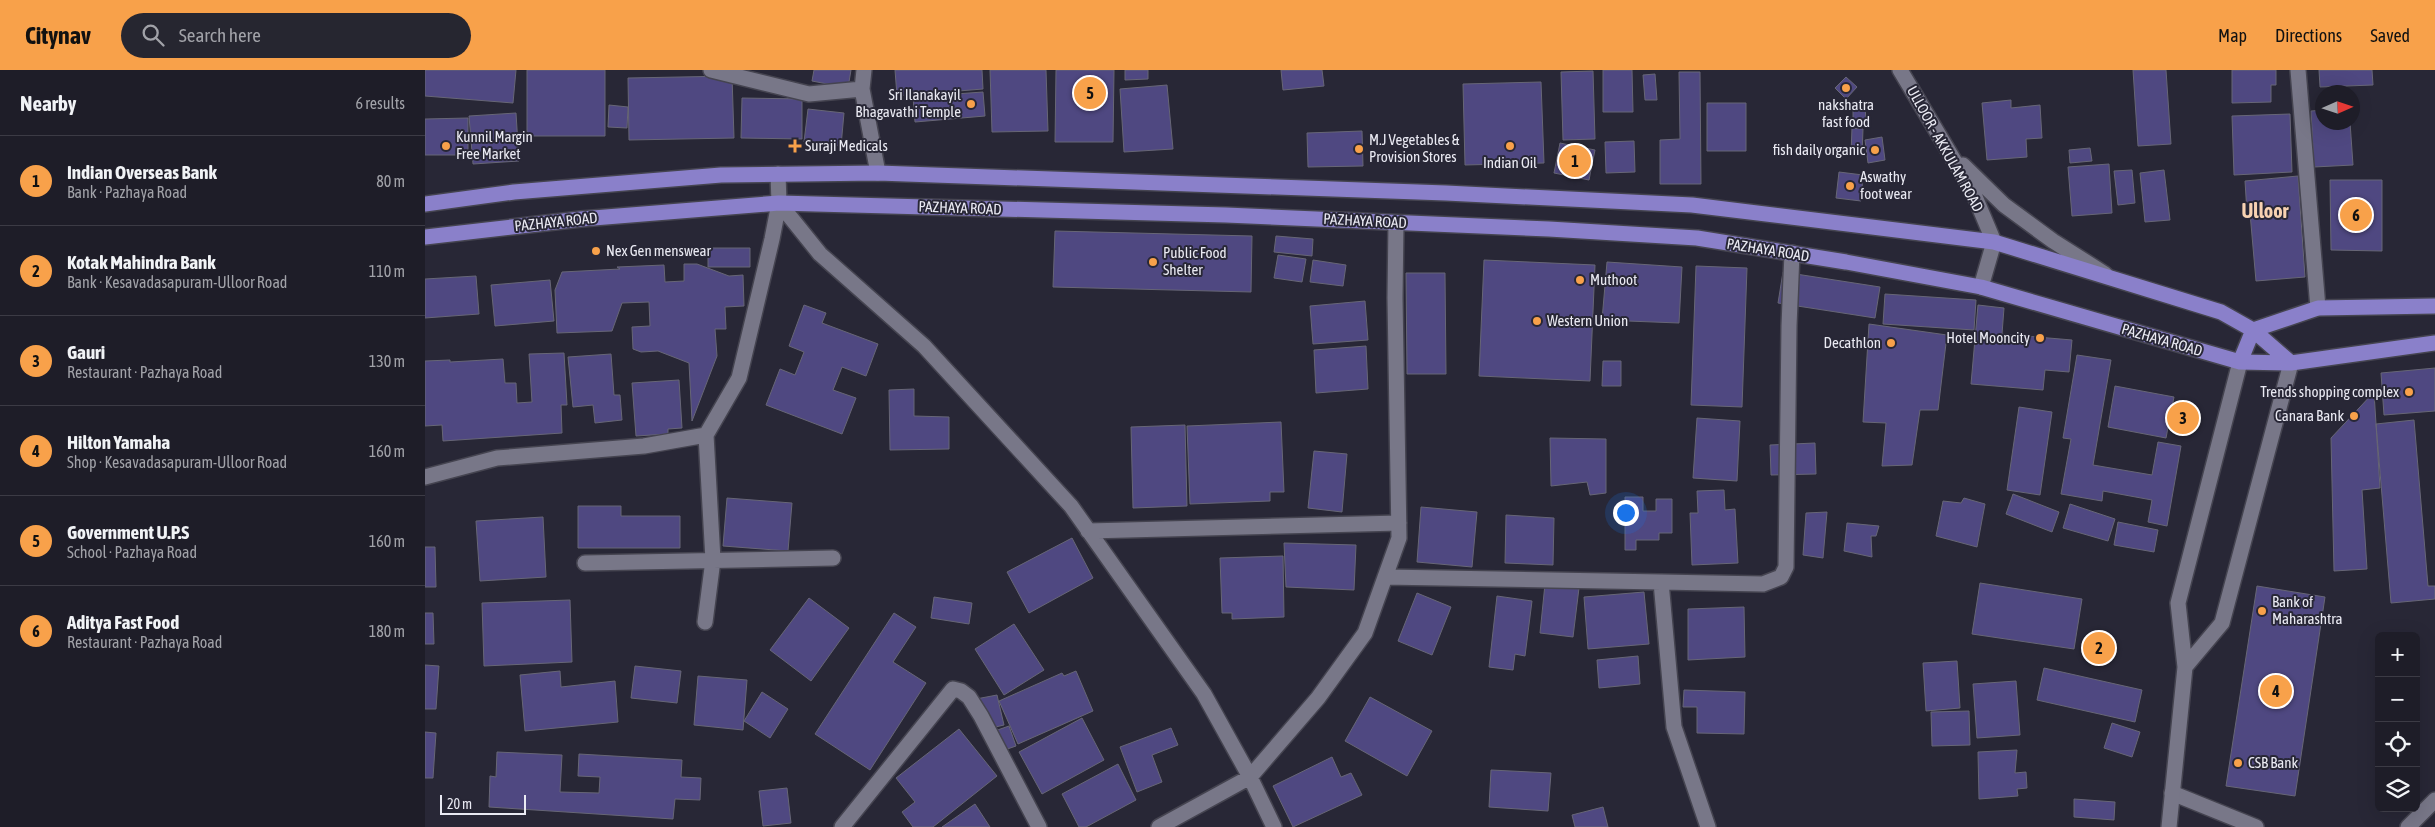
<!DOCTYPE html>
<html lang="en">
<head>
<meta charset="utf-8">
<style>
	:root { --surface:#1e1d28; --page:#262630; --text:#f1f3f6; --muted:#a1a2a8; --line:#3c3b45; --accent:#f8a14a }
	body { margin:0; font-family:"Asap Condensed",sans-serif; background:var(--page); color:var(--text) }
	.controls { position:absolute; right:15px; bottom:15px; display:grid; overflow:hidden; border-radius:8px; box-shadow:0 5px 20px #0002 }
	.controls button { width:45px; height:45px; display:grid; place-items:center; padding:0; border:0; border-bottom:1px solid var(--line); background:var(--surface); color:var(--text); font:25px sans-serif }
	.compass { position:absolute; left:1890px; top:15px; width:45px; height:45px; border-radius:50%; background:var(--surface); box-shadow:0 5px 20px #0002; rotate:87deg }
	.scale { position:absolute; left:15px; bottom:12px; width:86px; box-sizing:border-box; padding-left:5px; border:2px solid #eaeaf3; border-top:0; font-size:14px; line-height:18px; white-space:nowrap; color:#eaeaf3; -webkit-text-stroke:4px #282736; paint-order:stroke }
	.you { position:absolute; left:1200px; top:442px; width:18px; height:18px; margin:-12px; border:4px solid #fff; border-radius:50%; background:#1a73e8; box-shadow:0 0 0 8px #1a73e833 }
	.badge { display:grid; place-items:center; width:32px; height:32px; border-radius:50%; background:var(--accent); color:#111; font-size:16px; font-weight:700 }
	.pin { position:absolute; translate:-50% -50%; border:2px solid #fff; box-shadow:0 1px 5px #0006 }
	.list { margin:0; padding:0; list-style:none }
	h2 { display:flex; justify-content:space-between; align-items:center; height:65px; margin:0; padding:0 20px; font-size:21px }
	h2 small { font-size:16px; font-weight:400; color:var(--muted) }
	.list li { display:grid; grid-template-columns:32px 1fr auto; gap:15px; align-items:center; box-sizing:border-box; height:90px; padding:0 20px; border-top:1px solid var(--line) }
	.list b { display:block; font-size:19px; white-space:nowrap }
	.list p { margin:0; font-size:16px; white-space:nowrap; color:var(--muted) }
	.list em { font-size:16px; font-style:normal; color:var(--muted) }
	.icon { flex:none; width:28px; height:28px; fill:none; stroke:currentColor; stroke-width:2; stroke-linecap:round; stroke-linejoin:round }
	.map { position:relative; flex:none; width:2010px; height:757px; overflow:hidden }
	header { display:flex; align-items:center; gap:30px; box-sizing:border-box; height:70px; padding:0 25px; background:var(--accent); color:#111 }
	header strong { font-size:24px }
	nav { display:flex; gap:28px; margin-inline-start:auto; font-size:18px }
	.search { width:350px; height:45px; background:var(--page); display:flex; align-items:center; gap:12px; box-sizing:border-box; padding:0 18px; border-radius:28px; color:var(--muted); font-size:19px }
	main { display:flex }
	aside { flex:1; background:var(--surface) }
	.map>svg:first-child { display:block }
	.building { fill:#4f4881; stroke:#676676 }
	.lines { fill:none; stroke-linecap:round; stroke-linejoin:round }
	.street-casing { stroke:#454450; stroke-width:18 }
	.secondary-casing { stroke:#454450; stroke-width:18 }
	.primary-casing { stroke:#454450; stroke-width:18 }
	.street { stroke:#787788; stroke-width:15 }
	.secondary { stroke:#787788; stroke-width:15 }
	.primary { stroke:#8a80ca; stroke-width:15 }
	.poi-dot { fill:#f8a14a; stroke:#282736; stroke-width:2 }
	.labels { text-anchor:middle; stroke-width:4; stroke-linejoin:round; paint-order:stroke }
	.poi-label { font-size:15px; fill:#eaeaf3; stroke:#282736; text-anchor:start }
	.street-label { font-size:15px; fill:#eaeaf3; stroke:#282736 }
	.district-label { font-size:20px; font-weight:bold; fill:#f8d2b2; stroke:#282736 }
</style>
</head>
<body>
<header>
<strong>Citynav</strong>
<div class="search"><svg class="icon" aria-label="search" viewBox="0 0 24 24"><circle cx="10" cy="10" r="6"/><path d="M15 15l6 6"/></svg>Search here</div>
<nav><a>Map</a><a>Directions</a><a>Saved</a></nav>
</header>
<main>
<aside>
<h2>Nearby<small>6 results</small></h2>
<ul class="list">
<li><span class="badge">1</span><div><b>Indian Overseas Bank</b><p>Bank · Pazhaya Road</p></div><em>80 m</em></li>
<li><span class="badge">2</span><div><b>Kotak Mahindra Bank</b><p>Bank · Kesavadasapuram-Ulloor Road</p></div><em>110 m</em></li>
<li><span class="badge">3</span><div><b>Gauri</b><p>Restaurant · Pazhaya Road</p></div><em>130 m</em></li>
<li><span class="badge">4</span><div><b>Hilton Yamaha</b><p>Shop · Kesavadasapuram-Ulloor Road</p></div><em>160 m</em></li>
<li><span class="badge">5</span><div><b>Government U.P.S</b><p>School · Pazhaya Road</p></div><em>160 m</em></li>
<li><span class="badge">6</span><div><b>Aditya Fast Food</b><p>Restaurant · Pazhaya Road</p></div><em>180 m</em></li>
</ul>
</aside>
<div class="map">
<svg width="2010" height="757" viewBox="0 0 2010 757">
	<rect width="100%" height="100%" fill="#282736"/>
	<path class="building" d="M0,0H91L88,33L0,26Z
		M102,0H180V66H102Z
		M389,0H426L423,18L387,11Z
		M470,0H557L558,19L472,26Z
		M565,0H621L623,61L567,62Z
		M631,0H689L688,72H630Z
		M700,0H723V9L700,10Z
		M856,0H897L899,16L858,20Z
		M1178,0H1207L1208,42H1178Z
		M1708,0H1741L1746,74L1713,76Z
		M1807,0H1851V15H1846V32L1807,33Z
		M1894,0H1947L1948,15L1895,17Z
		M1168,1L1170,69L1138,70L1136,2Z
		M1254,2H1275L1276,114H1235V70L1255,69Z
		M1230,4L1232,30H1220L1218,5Z
		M307,6L309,68L204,70L203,8Z
		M1421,7L1432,17L1421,29L1410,18Z
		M1116,12L1119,93L1040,95L1038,14Z
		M742,15L748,79L699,82L695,19Z
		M558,22L560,46L490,52L488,27Z
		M317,28L377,29V69L316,68Z
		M1586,30V38L1615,35L1617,68L1601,69L1602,87L1562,90L1557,33Z
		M1282,33H1321V81H1282Z
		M184,35L203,37L202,58L183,57Z
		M1428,36H1440L1441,51H1428Z
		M383,39L419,43L416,76L379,72Z
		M1898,40V52H1925L1928,95L1889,97L1886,41Z
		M91,43L94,91L48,94L44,46Z
		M1865,44L1867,102L1809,105L1807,46Z
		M43,48V85H0V49Z
		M1427,58L1438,59L1437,85L1426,84Z
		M937,61L938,96L883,97L882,63Z
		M1457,67L1460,90L1443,93L1440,70Z
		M1209,71L1210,102L1181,103L1180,72Z
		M1135,73L1170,80L1164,110L1129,103Z
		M1665,78L1667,91L1645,93L1644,80Z
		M1684,94L1687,143L1647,146L1643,97Z
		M1707,100L1710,133L1693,135L1689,101Z
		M1739,100L1745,150L1720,152L1715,103Z
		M1414,102L1438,105L1436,131L1411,128Z
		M1873,106L1880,207L1831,211L1825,143H1822L1820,111Z
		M1905,110H1957V181L1906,180Z
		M630,161L827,166L826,222L628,217Z
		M851,166L888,169L887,186L849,182Z
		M283,178H325V197H283Z
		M853,185L881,189L877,212L849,208Z
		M888,190L921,195L918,216L885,212Z
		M1059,190L1170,195L1165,311L1054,306Z
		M1182,192L1257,197L1254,253L1177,250Z
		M259,194H272L304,206L318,205L319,236L300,237L301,259H290L292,286L267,351L264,293L233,281L216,282L208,279L207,257L225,256L224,232L197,233L187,261L132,263L130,220L137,202L195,199L192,197L239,195L240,212L259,211Z
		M1271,196L1322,198L1317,337L1266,335Z
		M1358,202L1455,217L1450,248L1353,233Z
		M981,203H1020L1021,304H982Z
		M51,206L54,244L0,248V209Z
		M125,210L129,251L70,256L66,215Z
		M1460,224L1551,230L1549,260L1458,254Z
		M940,231L943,270L888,274L885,236Z
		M379,235L401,243L397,253L453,274L441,306L417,297L408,320L431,328L417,364L341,335L355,299L370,305L379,282L364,276Z
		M1553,235L1579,238L1577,264L1647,270L1644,302L1620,300L1618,320L1546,314Z
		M1444,254L1522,265L1513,340H1495L1487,395L1457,396L1461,353L1438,352Z
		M941,276L943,319L891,323L889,280Z
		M139,283L142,335H136L137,363L18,371L17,355L0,356V291L25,290V292L78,289L80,313H91L92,333L107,332L104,284Z
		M186,284L189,325H195L197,350L170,353L168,335L148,337L143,287Z
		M1652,285L1686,290L1668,395L1727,405L1733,372L1756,376L1742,456L1723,452L1727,430L1678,421L1677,431L1636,424L1646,369L1638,368Z
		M1178,291H1196V316H1177Z
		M2010,298V341L1959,345L1956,303Z
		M254,310L257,358L243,359V364L211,366L207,313Z
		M1690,316L1749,327L1741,368L1683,357Z
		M489,319V346L524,347V379L465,380L464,320Z
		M1949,322L1955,418L1937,420L1942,499L1909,501L1906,368Z
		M1594,337L1627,342L1615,425L1582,420Z
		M1272,348L1315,351L1312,411L1268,408Z
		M1989,350L2003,516H2010V529L1966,533L1951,354Z
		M856,352L859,422H845V431L765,434L762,356Z
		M760,355L762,436L708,438L706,357Z
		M1125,368L1181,369V423L1165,425L1162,412L1126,416Z
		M1390,373L1391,404L1346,405L1345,375Z
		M889,381L922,384L917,442L883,438Z
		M1299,420L1300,440L1310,439L1313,493L1267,495L1265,443H1273L1272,421Z
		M1588,424L1634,442L1627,462L1581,444Z
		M1200,427H1218V441H1231V429H1247V463H1234V470H1211V480H1200Z
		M302,428L367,433L363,481L298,476Z
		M1539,428L1560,434L1552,477L1511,466L1518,431L1536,433Z
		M1645,434L1690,449L1683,471L1638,458Z
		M153,436H196V446H255V478H153Z
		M996,437L1052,442L1047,497L992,492Z
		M1402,442L1398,488L1378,485L1381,443Z
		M1081,445L1129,448L1128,495L1080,493Z
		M118,447L121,507L55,511L51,451Z
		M1693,452L1733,460L1729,482L1689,475Z
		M1422,453L1454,456L1451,466H1446L1447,487L1419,481Z
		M647,468L668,508L604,543L582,502Z
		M859,473L931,475L929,520L861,517Z
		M0,477H10L11,517H0Z
		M858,486L859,547L807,549V543H797L795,488Z
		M1555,513L1657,529L1649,579L1547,564Z
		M1120,514L1154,518L1148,567L1115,563Z
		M1832,516L1900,527L1870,726L1801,716Z
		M1219,522L1224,574L1163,579L1159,527Z
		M992,523L1026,537L1007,585L973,571Z
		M1072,526L1107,531L1100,586L1090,584L1088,600L1064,597Z
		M509,527L547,533L544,554L506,548Z
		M384,528L424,558L386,611L345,580Z
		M145,530L147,592L59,596L57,533Z
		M1319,537L1320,587L1263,590V539Z
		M0,543H8L9,574H0Z
		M469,543L491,557L468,592L501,613L445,700L390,664Z
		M589,554L619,600L579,625L550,579Z
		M1213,586L1215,614L1174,618L1172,590Z
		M1532,591L1535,638L1501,641L1498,593Z
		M0,595L14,596L11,639H0Z
		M210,596L256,601L252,633L206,628Z
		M1619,598L1717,620L1710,652L1612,630Z
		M135,601L136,617L190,611L193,652L100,661L95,605Z
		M651,601L668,641L593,674L574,631L637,603L639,606Z
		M273,606L322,610L318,660L269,655Z
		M1591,611L1595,665L1552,668L1548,614Z
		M1259,620L1320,622L1319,664L1272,663V637H1258Z
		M337,622L363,639L345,668L319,651Z
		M572,625L579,655L558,660L551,629Z
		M945,627L1007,661L982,706L920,671Z
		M1544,641L1545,675L1507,676L1506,642Z
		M657,648L679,690L617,724L594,682Z
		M1687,653L1715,662L1707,687L1679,678Z
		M584,656L591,676L571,683L564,663Z
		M746,658L753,675L727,685L737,712L712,722L695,677Z
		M534,659L572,706L508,757H488L477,742L490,732L471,708Z
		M0,662L11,663L8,708H0Z
		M1592,680L1590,703L1601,702L1602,718L1592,719L1593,726L1554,729L1553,682Z
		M72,682L137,685L135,722L174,723L175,707L153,706L154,684L257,690L256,707L276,708L275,730L250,729L248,749L64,737L65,706L71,707Z
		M907,687L916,707L926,703L937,725L868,757L848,716Z
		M693,694L711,730L661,757H654L637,724Z
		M1066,700L1126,703L1123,741L1064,737Z
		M362,718L366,753L338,756L334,721Z
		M1649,729L1690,732L1689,750L1649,747Z
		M550,734L565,757H517Z
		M1178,737L1183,757H1150L1147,745Z"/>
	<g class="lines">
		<g class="street-casing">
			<path id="street" d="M286,0L384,24L437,19L453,103
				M1873,0L1893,238
				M437,19L439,0
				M354,133L395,184L499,276L646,436L779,624L825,707L849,757
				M0,407L72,388L219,376L281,365L314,308L347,169L354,133L353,104
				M663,461L974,453
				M160,493L408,488
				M960,507L1236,512
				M280,552L288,490L281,365
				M1747,723L1831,757
				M417,757L528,619L536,621L544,627L556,646L614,757
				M734,757L825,707L893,628L940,563L974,468L970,228L971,153
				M1283,757L1249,657L1236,512L1338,514L1356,507L1361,497L1364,256L1367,183
				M1983,757L2010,730"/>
		</g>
		<g class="secondary-casing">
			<path id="secondary" d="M1475,0L1548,122L1569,172L1556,217
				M1538,95L1579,135L1628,171L1680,204
				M1760,597L1797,553L1866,293
				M1744,757L1760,597L1753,533L1815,292"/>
		</g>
		<g class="primary-casing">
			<path id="primary" d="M0,134L89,122L296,105L453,103L1021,123L1267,135L1569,172L1796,242L1828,260L1866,293
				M0,167L156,149L354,133L801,145L1124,159L1272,168L1421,192L1556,217L1815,292L1866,293L2010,273
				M1815,292L1828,260L1893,238L2010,236"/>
		</g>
		<use href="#street" class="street"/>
		<use href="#secondary" class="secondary"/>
		<use href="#primary" class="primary"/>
	</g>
	<g class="poi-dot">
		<circle cx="1421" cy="18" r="5"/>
		<circle cx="546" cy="34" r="5"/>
		<circle cx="21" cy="76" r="5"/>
		<path d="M367.5 68.5h5v5h5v5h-5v5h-5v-5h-5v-5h5z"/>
		<circle cx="1085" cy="76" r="5"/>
		<circle cx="934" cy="79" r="5"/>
		<circle cx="1450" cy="80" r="5"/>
		<circle cx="1425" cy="116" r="5"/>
		<circle cx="171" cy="181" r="5"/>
		<circle cx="728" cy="192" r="5"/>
		<circle cx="1155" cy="210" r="5"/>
		<circle cx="1112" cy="251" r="5"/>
		<circle cx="1615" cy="268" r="5"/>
		<circle cx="1466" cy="273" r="5"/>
		<circle cx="1984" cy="322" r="5"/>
		<circle cx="1929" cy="346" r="5"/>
		<circle cx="1837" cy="541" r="5"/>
		<circle cx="1813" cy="693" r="5"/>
	</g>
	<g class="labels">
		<g class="poi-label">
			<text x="536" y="30" text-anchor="end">Sri Ilanakayil<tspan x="536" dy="17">Bhagavathi Temple</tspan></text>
			<text x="1421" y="40" text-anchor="middle">nakshatra<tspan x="1421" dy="17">fast food</tspan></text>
			<text x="31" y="72">Kunnil Margin<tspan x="31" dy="17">Free Market</tspan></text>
			<text x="944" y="75">M.J Vegetables &amp;<tspan x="944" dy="17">Provision Stores</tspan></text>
			<text x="380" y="81">Suraji Medicals</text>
			<text x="1440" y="85" text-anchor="end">fish daily organic</text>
			<text x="1085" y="98" text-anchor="middle">Indian Oil</text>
			<text x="1435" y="112">Aswathy<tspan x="1435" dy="17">foot wear</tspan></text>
			<text x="181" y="186">Nex Gen menswear</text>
			<text x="738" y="188">Public Food<tspan x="738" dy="17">Shelter</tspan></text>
			<text x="1165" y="215">Muthoot</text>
			<text x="1122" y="256">Western Union</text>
			<text x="1605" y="273" text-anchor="end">Hotel Mooncity</text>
			<text x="1456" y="278" text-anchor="end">Decathlon</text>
			<text x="1974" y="327" text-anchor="end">Trends shopping complex</text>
			<text x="1919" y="351" text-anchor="end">Canara Bank</text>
			<text x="1847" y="537">Bank of<tspan x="1847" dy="17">Maharashtra</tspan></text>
			<text x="1823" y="698">CSB Bank</text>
		</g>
		<g class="street-label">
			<text transform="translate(1520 79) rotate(61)" y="5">ULLOOR - AKKULAM ROAD</text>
			<text transform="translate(535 138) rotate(2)" y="5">PAZHAYA ROAD</text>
			<text transform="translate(940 151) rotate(3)" y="5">PAZHAYA ROAD</text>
			<text transform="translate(131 152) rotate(-6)" y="5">PAZHAYA ROAD</text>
			<text transform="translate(1343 180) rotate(9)" y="5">PAZHAYA ROAD</text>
			<text transform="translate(1737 270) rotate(16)" y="5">PAZHAYA ROAD</text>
		</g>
		<g class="district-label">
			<text x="1840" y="148">Ulloor</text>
		</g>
	</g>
</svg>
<div class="controls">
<button>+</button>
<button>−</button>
<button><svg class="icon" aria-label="locate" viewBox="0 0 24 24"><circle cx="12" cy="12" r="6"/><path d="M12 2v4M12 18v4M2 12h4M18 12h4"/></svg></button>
<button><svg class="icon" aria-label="layers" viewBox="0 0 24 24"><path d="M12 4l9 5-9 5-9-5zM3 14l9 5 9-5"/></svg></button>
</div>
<svg class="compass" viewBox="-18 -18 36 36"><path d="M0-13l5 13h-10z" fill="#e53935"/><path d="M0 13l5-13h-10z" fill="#a1a2a8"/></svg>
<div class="scale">20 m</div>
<div class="you"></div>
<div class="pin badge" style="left:1150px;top:91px">1</div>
<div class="pin badge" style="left:1674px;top:578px">2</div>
<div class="pin badge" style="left:1758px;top:348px">3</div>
<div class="pin badge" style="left:1851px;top:621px">4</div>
<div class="pin badge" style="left:665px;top:23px">5</div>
<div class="pin badge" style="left:1931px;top:145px">6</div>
</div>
</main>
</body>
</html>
